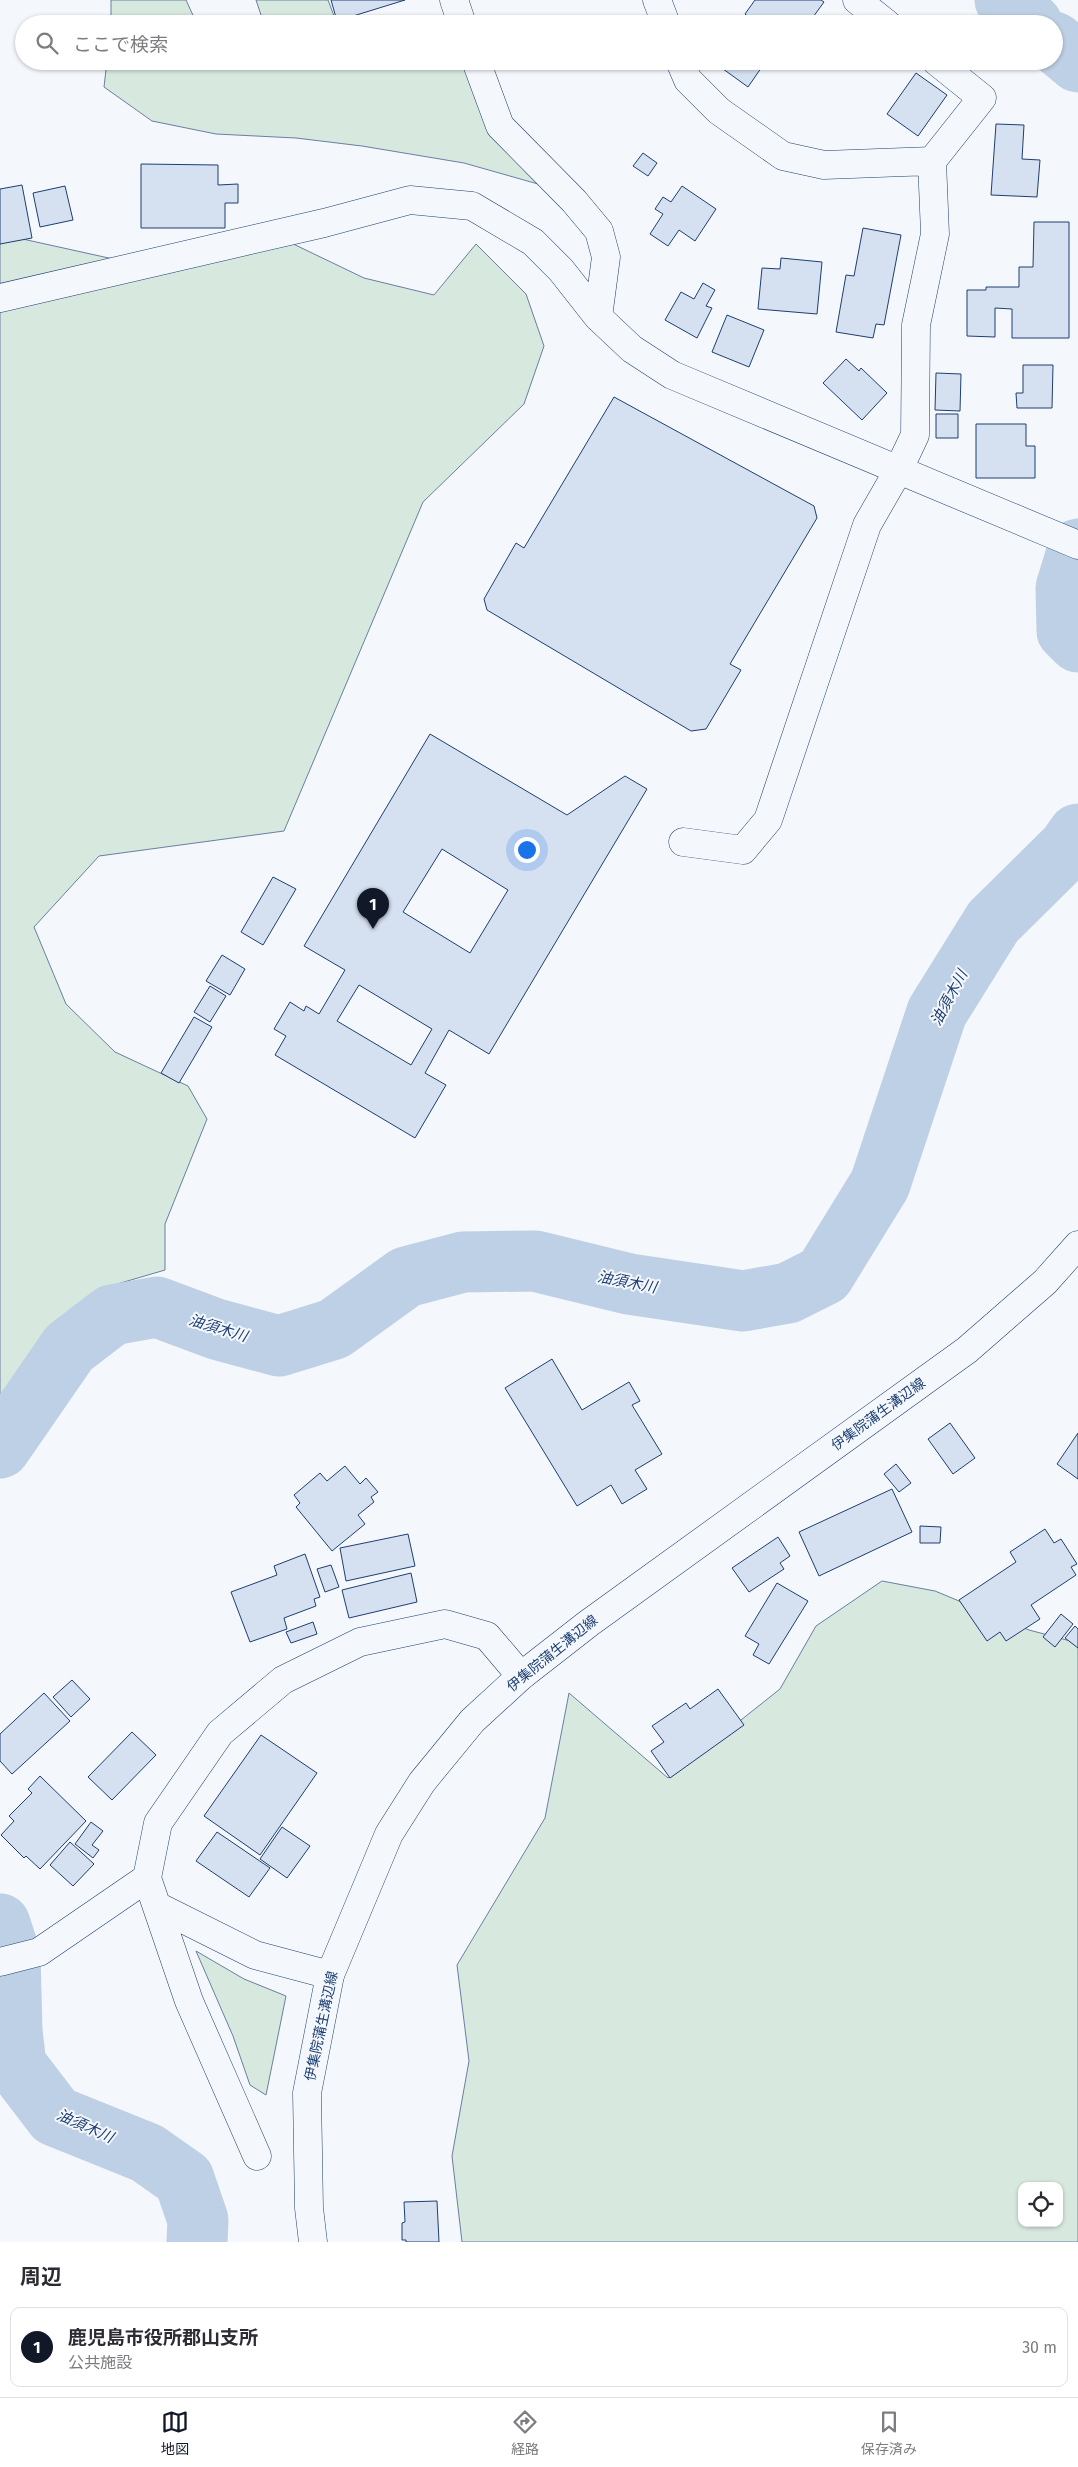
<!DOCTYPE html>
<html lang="ja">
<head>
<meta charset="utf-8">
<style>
	:root { --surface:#fff; --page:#f2f2f3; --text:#2b2b33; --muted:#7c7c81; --line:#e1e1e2; --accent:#111827 }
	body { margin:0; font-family:"Fira Sans","Noto Sans JP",sans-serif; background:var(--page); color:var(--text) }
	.controls { position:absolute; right:15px; bottom:15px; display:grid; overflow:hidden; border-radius:10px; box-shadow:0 1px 4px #0004 }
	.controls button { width:45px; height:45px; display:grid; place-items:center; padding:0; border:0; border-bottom:1px solid var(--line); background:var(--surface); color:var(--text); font:25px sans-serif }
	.you { position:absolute; left:526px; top:849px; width:18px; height:18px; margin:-12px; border:4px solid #fff; border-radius:50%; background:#1a73e8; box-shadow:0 0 0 8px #1a73e833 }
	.badge { display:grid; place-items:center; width:32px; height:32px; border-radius:50%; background:var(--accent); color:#fff; font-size:16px; font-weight:700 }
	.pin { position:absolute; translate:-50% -41px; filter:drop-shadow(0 1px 2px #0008) }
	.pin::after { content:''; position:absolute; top:26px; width:18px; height:15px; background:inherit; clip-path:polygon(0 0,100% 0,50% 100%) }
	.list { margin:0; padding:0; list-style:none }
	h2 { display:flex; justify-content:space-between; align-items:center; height:65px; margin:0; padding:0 20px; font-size:21px }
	h2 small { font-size:16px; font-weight:400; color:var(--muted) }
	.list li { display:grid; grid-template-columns:32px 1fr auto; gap:15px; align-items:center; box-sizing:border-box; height:80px; margin:0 10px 10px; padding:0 10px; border:1px solid var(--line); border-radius:10px }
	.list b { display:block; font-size:19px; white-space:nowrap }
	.list p { margin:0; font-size:16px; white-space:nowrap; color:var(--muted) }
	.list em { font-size:16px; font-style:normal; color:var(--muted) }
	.icon { flex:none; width:28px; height:28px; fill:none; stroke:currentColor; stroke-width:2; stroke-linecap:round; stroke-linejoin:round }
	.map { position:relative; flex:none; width:1078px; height:2242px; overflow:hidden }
	.search { position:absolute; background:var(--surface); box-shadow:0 1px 4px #0004; left:15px; right:15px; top:15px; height:55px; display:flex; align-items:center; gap:12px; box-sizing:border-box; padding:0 18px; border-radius:28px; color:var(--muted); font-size:19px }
	.sheet { height:155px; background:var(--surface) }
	nav { display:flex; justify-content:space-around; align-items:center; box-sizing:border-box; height:70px; border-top:1px solid var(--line); background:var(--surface); font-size:14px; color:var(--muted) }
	nav a { display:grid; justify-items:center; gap:2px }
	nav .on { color:var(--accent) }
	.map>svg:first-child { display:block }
	.green { fill:#d7e8df; stroke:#687fa3; fill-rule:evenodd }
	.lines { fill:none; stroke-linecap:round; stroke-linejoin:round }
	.river { stroke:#bed0e5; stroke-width:61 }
	.building { fill:#d5e0f0; stroke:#1d3f73; fill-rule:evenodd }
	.minor-casing { stroke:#1d3f73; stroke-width:29 }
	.major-casing { stroke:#1d3f73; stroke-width:29 }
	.minor { stroke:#f4f7fb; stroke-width:28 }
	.major { stroke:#f4f7fb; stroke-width:28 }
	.labels { text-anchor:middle; stroke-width:4; stroke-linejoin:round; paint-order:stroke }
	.street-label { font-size:14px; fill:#1d3f73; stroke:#f4f7fb }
	.water-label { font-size:15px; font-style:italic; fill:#1d3f73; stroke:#f4f7fb }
</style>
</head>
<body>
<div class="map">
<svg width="1078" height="2242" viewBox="0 0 1078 2242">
	<rect width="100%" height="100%" fill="#f4f7fb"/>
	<path class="green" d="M111,0H186L197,24H111Z
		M256,0H328L337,24H264Z
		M107,61H460L490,100L545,186L464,163L362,146L296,138L216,134L152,121L104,87Z
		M0,234L154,268L285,240L364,278L434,295L476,244L526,294L544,346L524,404L423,502L284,831L99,856L34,927L66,1004L115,1052L188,1086L207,1119L165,1224V1270L107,1287L30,1353L0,1397Z
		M882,1581L935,1591L1029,1630L1078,1643V2242H462L452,2156L469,2061L457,1965L545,1818L569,1693L668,1778L780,1689L816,1626ZM1022,2186H1059V2223H1022Z
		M196,1951L244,1979L286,1996L266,2095L250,2085L233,2036Z"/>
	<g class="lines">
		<path class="river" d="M1005,0L1032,24
			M1054,42L1078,62
			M1078,549L1066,588L1067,631L1078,642
			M0,1448L69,1348L112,1315L157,1307L216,1329L279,1346L334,1329L406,1277L463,1262L535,1261L629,1284L743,1301L788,1293L824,1275L880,1184L937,1012L993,922L1068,848L1078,834
			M0,1924L10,1955L12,2031L16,2065L55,2116L147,2153L184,2179L198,2220L197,2242"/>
	</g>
	<path class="building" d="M331,0H405L337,21Z
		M755,0H821L824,2L808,24H758L745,14Z
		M712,61H766L748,87Z
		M916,73L947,95L918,136L887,114Z
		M996,124L1024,125L1022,159L1040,160L1037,197L991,195Z
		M643,153L657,163L648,176L633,166Z
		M141,164L218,165V185L238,184V203H225V228H141Z
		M22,185L32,238L0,244V189Z
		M65,186L73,220L40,227L33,193Z
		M682,186L716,209L695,241L679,230L668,246L650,234L663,214L655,209L663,197L671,202Z
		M1034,222H1069V338H1012V309L995,308V337L967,336V290H986V287H1019V267H1033Z
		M863,228L901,235L884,325L876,324L873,338L836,332L846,275L854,276Z
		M781,258L822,262L817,314L758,309L762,268L780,269Z
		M703,283L715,290L706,306L712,308L697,338L665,320L681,292L694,299Z
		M727,315L764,330L749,367L712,352Z
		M846,359L859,371L861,368L887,393L862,420L823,383Z
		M1023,365H1053L1052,408H1017L1016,393H1023Z
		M936,373L961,374L960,411L935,410Z
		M614,397L814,506L817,518L730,664L741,670L706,729L691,731L487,610L484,599L516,543L524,548Z
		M936,414H958V438H936Z
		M976,424H1026V446H1035V478H976Z
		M430,734L567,815L625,776L647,789L489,1054L449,1030L425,1073L446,1085L415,1138L275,1055L286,1036L274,1029L290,1002L304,1011L306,1006L319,1014L345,970L304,946ZM442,849L508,890L470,953L403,912ZM359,985L432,1029L411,1065L337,1021Z
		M273,877L296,889L263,945L241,932Z
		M222,955L245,969L230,995L206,981Z
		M210,986L226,996L210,1022L194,1012Z
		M194,1017L212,1027L179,1083L161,1073Z
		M552,1359L582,1410L629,1382L640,1401L632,1405L662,1454L635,1470L647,1489L622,1504L611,1485L577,1506L505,1388Z
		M950,1423L975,1458L953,1474L928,1439Z
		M1078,1433V1479L1057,1464Z
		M896,1464L911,1483L899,1492L884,1474Z
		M345,1466L360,1484L366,1478L378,1492L371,1497L374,1502L358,1515L365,1524L332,1551L296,1507L300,1503L294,1495L320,1473L327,1481Z
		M892,1489L912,1532L819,1576L799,1532Z
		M920,1526L941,1527L940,1543H920Z
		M1045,1529L1054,1543L1061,1539L1077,1564L1071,1567L1076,1575L1031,1605L1040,1619L1006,1641L1000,1632L987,1641L959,1600L1016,1562L1010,1552Z
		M408,1534L415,1566L346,1581L340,1548Z
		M778,1537L790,1556L780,1563L784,1569L749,1592L732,1568Z
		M305,1554L320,1597L314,1599L316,1606L284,1618L287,1629L250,1642L231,1592L277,1575L274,1566Z
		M331,1565L339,1587L325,1592L317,1569Z
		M411,1573L417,1602L349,1618L342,1590Z
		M777,1583L808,1601L769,1664L753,1655L759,1644L745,1636Z
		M1061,1614L1073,1624L1055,1647L1043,1637Z
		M313,1622L317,1634L291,1643L286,1632Z
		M1075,1626L1078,1629V1648L1065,1638Z
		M72,1680L90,1699L71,1717L53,1697Z
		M718,1689L744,1725L670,1778L651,1751L664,1742L652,1726L686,1703L690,1709Z
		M44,1693L70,1721L12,1774L0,1761V1734Z
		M132,1732L156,1755L112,1800L88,1777Z
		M261,1735L317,1773L260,1855L204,1816Z
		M40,1776L86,1821L40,1869L26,1856L24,1858L1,1835L14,1821L9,1816L32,1793L28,1789Z
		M91,1822L103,1831L92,1845L99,1850L93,1858L75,1844Z
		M282,1827L310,1846L287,1878L260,1859Z
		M217,1832L270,1868L249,1897L196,1861Z
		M70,1842L94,1864L73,1886L50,1865Z
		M437,2201L439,2242H406V2240H402V2223L405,2222L404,2202Z"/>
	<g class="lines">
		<g class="minor-casing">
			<path id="minor" d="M454,0L462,24
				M657,0L666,24
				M857,0L887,24
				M476,61L500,126L574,201L599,231L606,257L598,317
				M680,61L688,80L719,111L783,156L824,165L932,161L935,234L916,325L915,435L898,471L867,525L768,820L743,850L683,842
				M932,161L982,98L936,61
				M0,298L324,223L410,200L472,206L533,242L561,270L598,317L632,349L672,375L1078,545
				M157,1906L255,1955L330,1975
				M0,1962L39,1952L147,1878
				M257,2156L189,2001L147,1878L158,1823L220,1733L283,1680L360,1642L445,1624L487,1636L521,1676"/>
		</g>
		<g class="major-casing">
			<path id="major" d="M313,2242L309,2208L307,2093L330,1975L389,1834L422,1782L472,1721L521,1676L589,1623L967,1350L1045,1282L1078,1245"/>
		</g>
		<use href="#minor" class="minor"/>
		<use href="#major" class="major"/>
	</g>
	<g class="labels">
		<g class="street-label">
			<text transform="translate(878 1414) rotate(-36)" y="5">伊集院蒲生溝辺線</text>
			<text transform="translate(552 1653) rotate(-39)" y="5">伊集院蒲生溝辺線</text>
			<text transform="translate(321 2026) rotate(-78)" y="5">伊集院蒲生溝辺線</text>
		</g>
		<g class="water-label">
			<text transform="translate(949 998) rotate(-62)" y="5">油須木川</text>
			<text transform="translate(627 1282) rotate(11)" y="5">油須木川</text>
			<text transform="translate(218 1328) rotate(17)" y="5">油須木川</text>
			<text transform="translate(85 2126) rotate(24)" y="5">油須木川</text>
		</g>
	</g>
</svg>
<div class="controls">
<button><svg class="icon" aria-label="locate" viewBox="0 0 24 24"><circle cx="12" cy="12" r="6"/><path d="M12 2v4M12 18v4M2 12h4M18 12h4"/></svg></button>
</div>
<div class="you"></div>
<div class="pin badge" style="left:373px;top:929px">1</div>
<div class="search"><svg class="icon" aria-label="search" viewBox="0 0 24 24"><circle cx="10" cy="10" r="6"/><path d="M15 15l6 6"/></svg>ここで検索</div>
</div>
<section class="sheet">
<h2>周辺<small></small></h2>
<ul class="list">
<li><span class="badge">1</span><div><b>鹿児島市役所郡山支所</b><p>公共施設</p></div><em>30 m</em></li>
</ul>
</section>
<nav>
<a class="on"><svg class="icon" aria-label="map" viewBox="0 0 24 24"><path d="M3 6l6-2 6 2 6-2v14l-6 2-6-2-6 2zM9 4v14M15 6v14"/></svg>地図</a>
<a><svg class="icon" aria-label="directions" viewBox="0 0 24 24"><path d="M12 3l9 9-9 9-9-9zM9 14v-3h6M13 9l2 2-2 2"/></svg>経路</a>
<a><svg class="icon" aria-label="saved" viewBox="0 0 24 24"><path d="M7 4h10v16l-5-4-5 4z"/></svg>保存済み</a>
</nav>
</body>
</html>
